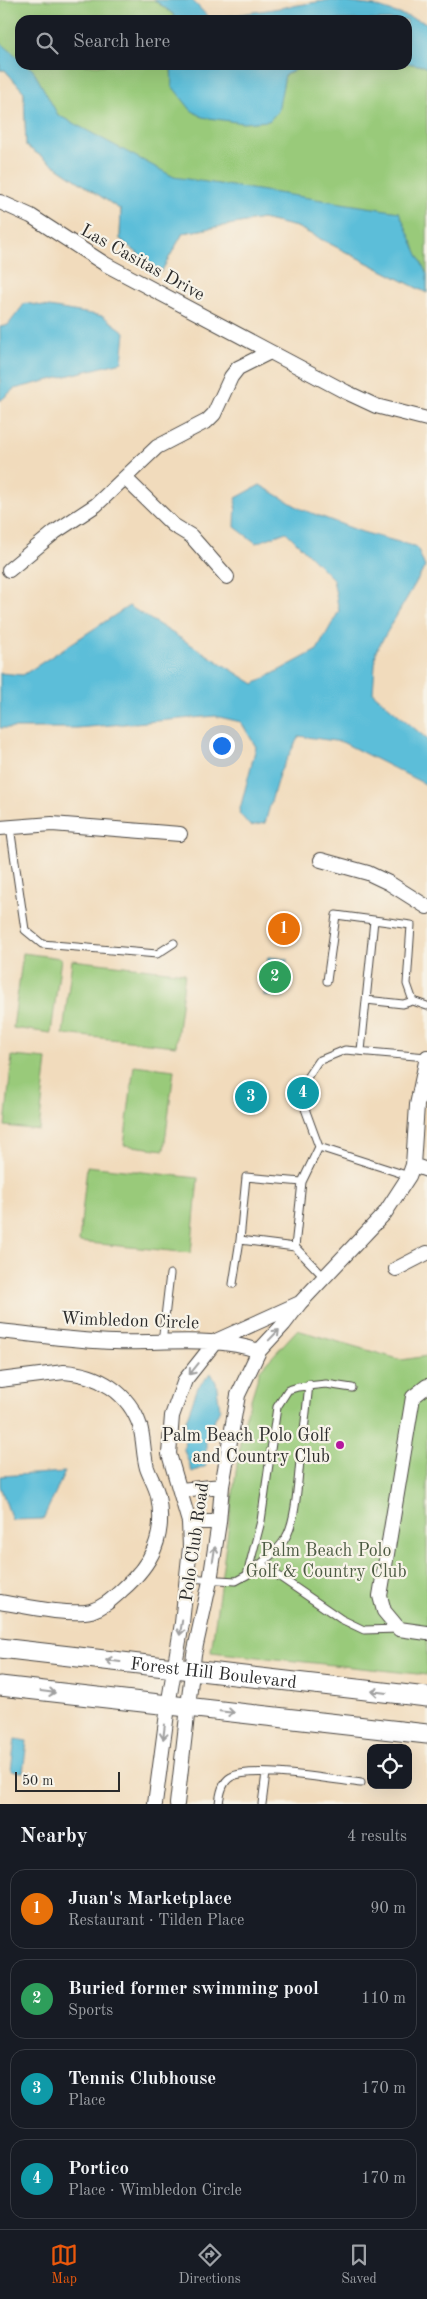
<!DOCTYPE html>
<html lang="en">
<head>
<meta charset="utf-8">
<style>
	:root { --surface:#171b24; --page:#20242c; --text:#f1f3f6; --muted:#9ea1a6; --line:#363941; --accent:#ea580c }
	body { margin:0; font-family:"Old Standard TT",serif; background:var(--page); color:var(--text) }
	.controls { position:absolute; right:15px; bottom:15px; display:grid; overflow:hidden; border-radius:10px; box-shadow:0 5px 20px #0002 }
	.controls button { width:45px; height:45px; display:grid; place-items:center; padding:0; border:0; border-bottom:1px solid var(--line); background:var(--surface); color:var(--text); font:25px sans-serif }
	.scale { position:absolute; left:15px; bottom:12px; width:105px; box-sizing:border-box; padding-left:5px; border:2px solid #2b2b2b; border-top:0; font-size:14px; line-height:18px; white-space:nowrap; color:#2b2b2b; -webkit-text-stroke:4px #f7f3e8; paint-order:stroke }
	.you { position:absolute; left:221px; top:745px; width:18px; height:18px; margin:-12px; border:4px solid #fff; border-radius:50%; background:#1a73e8; box-shadow:0 0 0 8px #1a73e833 }
	.badge { display:grid; place-items:center; width:32px; height:32px; border-radius:50%; background:var(--accent); color:#fff; font-size:16px; font-weight:700 }
	.pin { position:absolute; translate:-50% -50%; border:2px solid #fff; box-shadow:0 1px 5px #0006 }
	.list { margin:0; padding:0; list-style:none }
	h2 { display:flex; justify-content:space-between; align-items:center; height:65px; margin:0; padding:0 20px; font-size:21px }
	h2 small { font-size:16px; font-weight:400; color:var(--muted) }
	.list li { display:grid; grid-template-columns:32px 1fr auto; gap:15px; align-items:center; box-sizing:border-box; height:80px; margin:0 10px 10px; padding:0 10px; border:1px solid var(--line); border-radius:15px }
	.list b { display:block; font-size:19px; white-space:nowrap }
	.list p { margin:0; font-size:16px; white-space:nowrap; color:var(--muted) }
	.list em { font-size:16px; font-style:normal; color:var(--muted) }
	.icon { flex:none; width:28px; height:28px; fill:none; stroke:currentColor; stroke-width:2; stroke-linecap:round; stroke-linejoin:round }
	.map { position:relative; flex:none; width:427px; height:1804px; overflow:hidden }
	.search { position:absolute; background:var(--surface); box-shadow:0 5px 20px #0002; left:15px; right:15px; top:15px; height:55px; display:flex; align-items:center; gap:12px; box-sizing:border-box; padding:0 18px; border-radius:15px; color:var(--muted); font-size:19px }
	.sheet { height:425px; background:var(--surface) }
	nav { display:flex; justify-content:space-around; align-items:center; box-sizing:border-box; height:70px; border-top:1px solid var(--line); background:var(--surface); font-size:14px; color:var(--muted) }
	nav a { display:grid; justify-items:center; gap:2px }
	nav .on { color:var(--accent) }
	.map>svg:first-child { display:block }
	.green { fill:#99ca7a; stroke:#627a52 }
	.water { fill:#5bbed9; stroke:#437482 }
	.lines { fill:none; stroke-linecap:round; stroke-linejoin:round }
	.service-casing { stroke:#494541; stroke-width:9 }
	.minor-casing { stroke:#494541; stroke-width:16 }
	.secondary-casing { stroke:#494541; stroke-width:21 }
	.service { stroke:#fff; stroke-width:7 }
	.minor { stroke:#fff; stroke-width:14 }
	.secondary { stroke:#fff; stroke-width:19 }
	.oneway { stroke:#a0a0a0 }
	.poi-dot { fill:#b5179e; stroke:#f7f3e8; stroke-width:2 }
	.labels { text-anchor:middle; stroke-width:4.5; stroke-linejoin:round; paint-order:stroke }
	.street-label { font-size:18px; fill:#2b2b2b; stroke:#f7f3e8 }
	.poi-label { font-size:18px; fill:#2b2b2b; stroke:#f7f3e8; text-anchor:end }
	.park-label { font-size:18px; fill:#4c5b43; stroke:#f7f3e8 }
</style>
</head>
<body>
<div class="map">
<svg width="427" height="1804" viewBox="0 0 427 1804">
	<rect width="100%" height="100%" fill="#f7f3e8"/>
	<filter id="ink" filterUnits="userSpaceOnUse"><feTurbulence type="fractalNoise" baseFrequency=".02" numOctaves="2"/><feDisplacementMap in="SourceGraphic" scale="10" xChannelSelector="R" yChannelSelector="G"/><feConvolveMatrix kernelMatrix="1 2 1 2 8 2 1 2 1" color-interpolation-filters="sRGB"/></filter>
	<filter id="wash" filterUnits="userSpaceOnUse"><feTurbulence type="fractalNoise" baseFrequency=".0096" numOctaves="4" result="noise"/><feDisplacementMap in="SourceGraphic" scale="20" xChannelSelector="R" yChannelSelector="G"/><feGaussianBlur stdDeviation="1.12" result="paint"/><feColorMatrix in="noise" values="0 0 0 0 0 0 0 0 0 0 0 0 0 0 0 0 0 1.4 0 .05"/><feComposite in="paint" operator="in"/></filter>
	<g filter="url(#wash)">
		<rect width="100%" height="100%" fill="#f1dbbc"/>
		<path class="green" d="M0,0H154L173,14L175,20H20V65H171L172,86L281,92L285,75L305,65H407V63L425,66L427,69V293L297,227L262,219L183,233L161,272L120,239L121,210L26,146L24,92L5,70H0Z
			M23,953L61,958L51,1033L13,1028Z
			M72,960L185,973L176,1046L63,1034Z
			M12,1056L47,1059L39,1130L5,1126Z
			M134,1065L174,1070L164,1150L124,1145Z
			M87,1166L198,1178L191,1253L79,1242Z
			M297,1330L402,1360L427,1356V1675L211,1652L242,1429L260,1370Z"/>
		<path class="water" d="M154,0H192L210,19L330,0L375,6L427,23V69L424,66L407,63V20H175L173,14Z
			M0,42L20,59V65H27L33,70L58,115L174,177L399,212L427,275V293L297,227L262,219L183,233L161,272L120,239L121,210L26,146L24,92L5,70H0Z
			M171,65H305L285,75L278,111L269,121L243,123L202,117L191,110L172,86Z
			M25,303L103,316L125,332L122,362L14,389L0,401V327L8,325Z
			M260,485L301,509L362,532L417,547L425,567L376,651L373,693L427,739V785L342,742L299,736L279,774L265,823L250,826L239,813L256,747L241,722L215,716L77,728H0V673L23,675L129,606L254,684L317,650L339,611L333,579L286,532L256,543L235,527L236,498Z
			M268,957L287,959L283,997L264,996Z
			M211,1373L216,1382L220,1409L206,1436V1466L192,1472L184,1450L186,1420L198,1387Z
			M65,1472L43,1519L12,1520L0,1486V1476Z
			M15,1739L27,1741L23,1772L11,1771Z"/>
	</g>
	<g filter="url(#ink)">
		<g class="lines">
			<g class="service-casing">
				<path id="service" d="M10,827L25,930L42,944L157,954L174,943
					M327,981L336,915L411,925L407,984L413,1001L427,1006
					M366,1000L403,1004L413,1001
					M361,1051L374,920
					M306,1079L318,1061L345,1050L427,1057
					M304,1106L319,1147L409,1176
					M319,1147L302,1182L295,1247L325,1278
					M295,1247L240,1240L246,1177L302,1182
					M233,1284L240,1240
					M162,1343L170,1274
					M304,1431L309,1384
					M261,1564L341,1619L364,1630L399,1629
					M248,1574C261,1563 278,1552 286,1537C297,1519 298,1474 301,1452
					M186,1578L236,1581L247,1575L261,1521L277,1407L288,1390L298,1387L326,1384L352,1388
					M219,1804C220,1794 222,1782 231,1777C251,1765 335,1780 361,1783
					M262,1804L266,1773"/>
			</g>
			<g class="minor-casing">
				<path id="minor" d="M0,202L31,216L105,264L346,392L376,406L427,419
					M125,478L173,525L191,536L227,577
					M9,570L55,532L96,505L157,447L207,421L214,414L231,377L238,368L270,352
					M0,828L52,824L180,834
					M321,860L368,873L389,883L427,907
					M413,1165L427,1170
					M396,1269L427,1253
					M300,1303L385,1213L409,1176L413,1165L417,1105L427,1057
					M0,1331C38,1335 76,1341 114,1342C161,1344 215,1335 259,1351
					M0,1380L64,1372C99,1374 129,1393 140,1426C144,1440 143,1454 147,1468C150,1477 156,1486 158,1496C166,1537 152,1564 122,1590C112,1599 104,1607 91,1611C69,1616 24,1606 0,1602
					M427,1386L413,1397L380,1596L384,1611L399,1629L427,1633
					M180,1490L222,1486
					M189,1522H219
					M155,1804L168,1706L182,1623L190,1547L189,1522L169,1454L172,1416L185,1380L216,1341L300,1303L284,1324L259,1351L238,1395L222,1486L219,1522L210,1581L194,1654L177,1804"/>
			</g>
			<g class="secondary-casing">
				<g id="secondary">
					<path id="s1" d="M0,1648L427,1697"/>
					<path d="M0,1686L427,1734"/>
				</g>
			</g>
			<use href="#service" class="service"/>
			<use href="#minor" class="minor"/>
			<use href="#secondary" class="secondary"/>
		</g>
		<defs><path id="oneway-shaft" d="M-6 0H5M1.5-3L5.5 0L1.5 3" fill="none" stroke-width="1.6" stroke-linecap="round" stroke-linejoin="round" transform="scale(1.25)"/></defs>
		<g class="oneway">
			<use href="#oneway-shaft" transform="translate(274 1335) rotate(-46)"/>
			<use href="#oneway-shaft" transform="translate(194 1369) rotate(129)"/>
			<use href="#oneway-shaft" transform="translate(214 1554) rotate(-81)"/>
			<use href="#oneway-shaft" transform="translate(181 1628) rotate(99)"/>
			<use href="#oneway-shaft" transform="translate(113 1661) rotate(-173)"/>
			<use href="#oneway-shaft" transform="translate(48 1692) rotate(7)"/>
			<use href="#oneway-shaft" transform="translate(379 1692) rotate(-173)"/>
			<use href="#oneway-shaft" transform="translate(227 1712) rotate(6)"/>
			<use href="#oneway-shaft" transform="translate(164 1732) rotate(97)"/>
		</g>
	</g>
	<circle class="poi-dot" cx="340" cy="1445" r="5"/>
	<g class="labels">
		<g class="street-label">
			<text transform="translate(143 262) rotate(29)" y="6">Las Casitas Drive</text>
			<text transform="translate(130 1320) rotate(2)" y="6">Wimbledon Circle</text>
			<text transform="translate(194 1542) rotate(-82)" y="6">Polo Club Road</text>
			<text dy="6" stroke="none"><textPath href="#s1" startOffset="215">Forest Hill Boulevard</textPath></text>
		</g>
		<g class="poi-label">
			<text x="330" y="1441">Palm Beach Polo Golf<tspan x="330" dy="21">and Country Club</tspan></text>
		</g>
		<g class="park-label">
			<text x="326" y="1556">Palm Beach Polo<tspan x="326" dy="21">Golf &amp; Country Club</tspan></text>
		</g>
	</g>
</svg>
<div class="controls">
<button><svg class="icon" aria-label="locate" viewBox="0 0 24 24"><circle cx="12" cy="12" r="6"/><path d="M12 2v4M12 18v4M2 12h4M18 12h4"/></svg></button>
</div>
<div class="scale">50 m</div>
<div class="you"></div>
<div class="pin badge" style="left:284px;top:929px;background:#e8710a">1</div>
<div class="pin badge" style="left:275px;top:977px;background:#2e9e5b">2</div>
<div class="pin badge" style="left:251px;top:1097px;background:#0f9aa8">3</div>
<div class="pin badge" style="left:303px;top:1093px;background:#0f9aa8">4</div>
<div class="search"><svg class="icon" aria-label="search" viewBox="0 0 24 24"><circle cx="10" cy="10" r="6"/><path d="M15 15l6 6"/></svg>Search here</div>
</div>
<section class="sheet">
<h2>Nearby<small>4 results</small></h2>
<ul class="list">
<li><span class="badge" style="background:#e8710a">1</span><div><b>Juan's Marketplace</b><p>Restaurant · Tilden Place</p></div><em>90 m</em></li>
<li><span class="badge" style="background:#2e9e5b">2</span><div><b>Buried former swimming pool</b><p>Sports</p></div><em>110 m</em></li>
<li><span class="badge" style="background:#0f9aa8">3</span><div><b>Tennis Clubhouse</b><p>Place</p></div><em>170 m</em></li>
<li><span class="badge" style="background:#0f9aa8">4</span><div><b>Portico</b><p>Place · Wimbledon Circle</p></div><em>170 m</em></li>
</ul>
</section>
<nav>
<a class="on"><svg class="icon" aria-label="map" viewBox="0 0 24 24"><path d="M3 6l6-2 6 2 6-2v14l-6 2-6-2-6 2zM9 4v14M15 6v14"/></svg>Map</a>
<a><svg class="icon" aria-label="directions" viewBox="0 0 24 24"><path d="M12 3l9 9-9 9-9-9zM9 14v-3h6M13 9l2 2-2 2"/></svg>Directions</a>
<a><svg class="icon" aria-label="saved" viewBox="0 0 24 24"><path d="M7 4h10v16l-5-4-5 4z"/></svg>Saved</a>
</nav>
</body>
</html>
